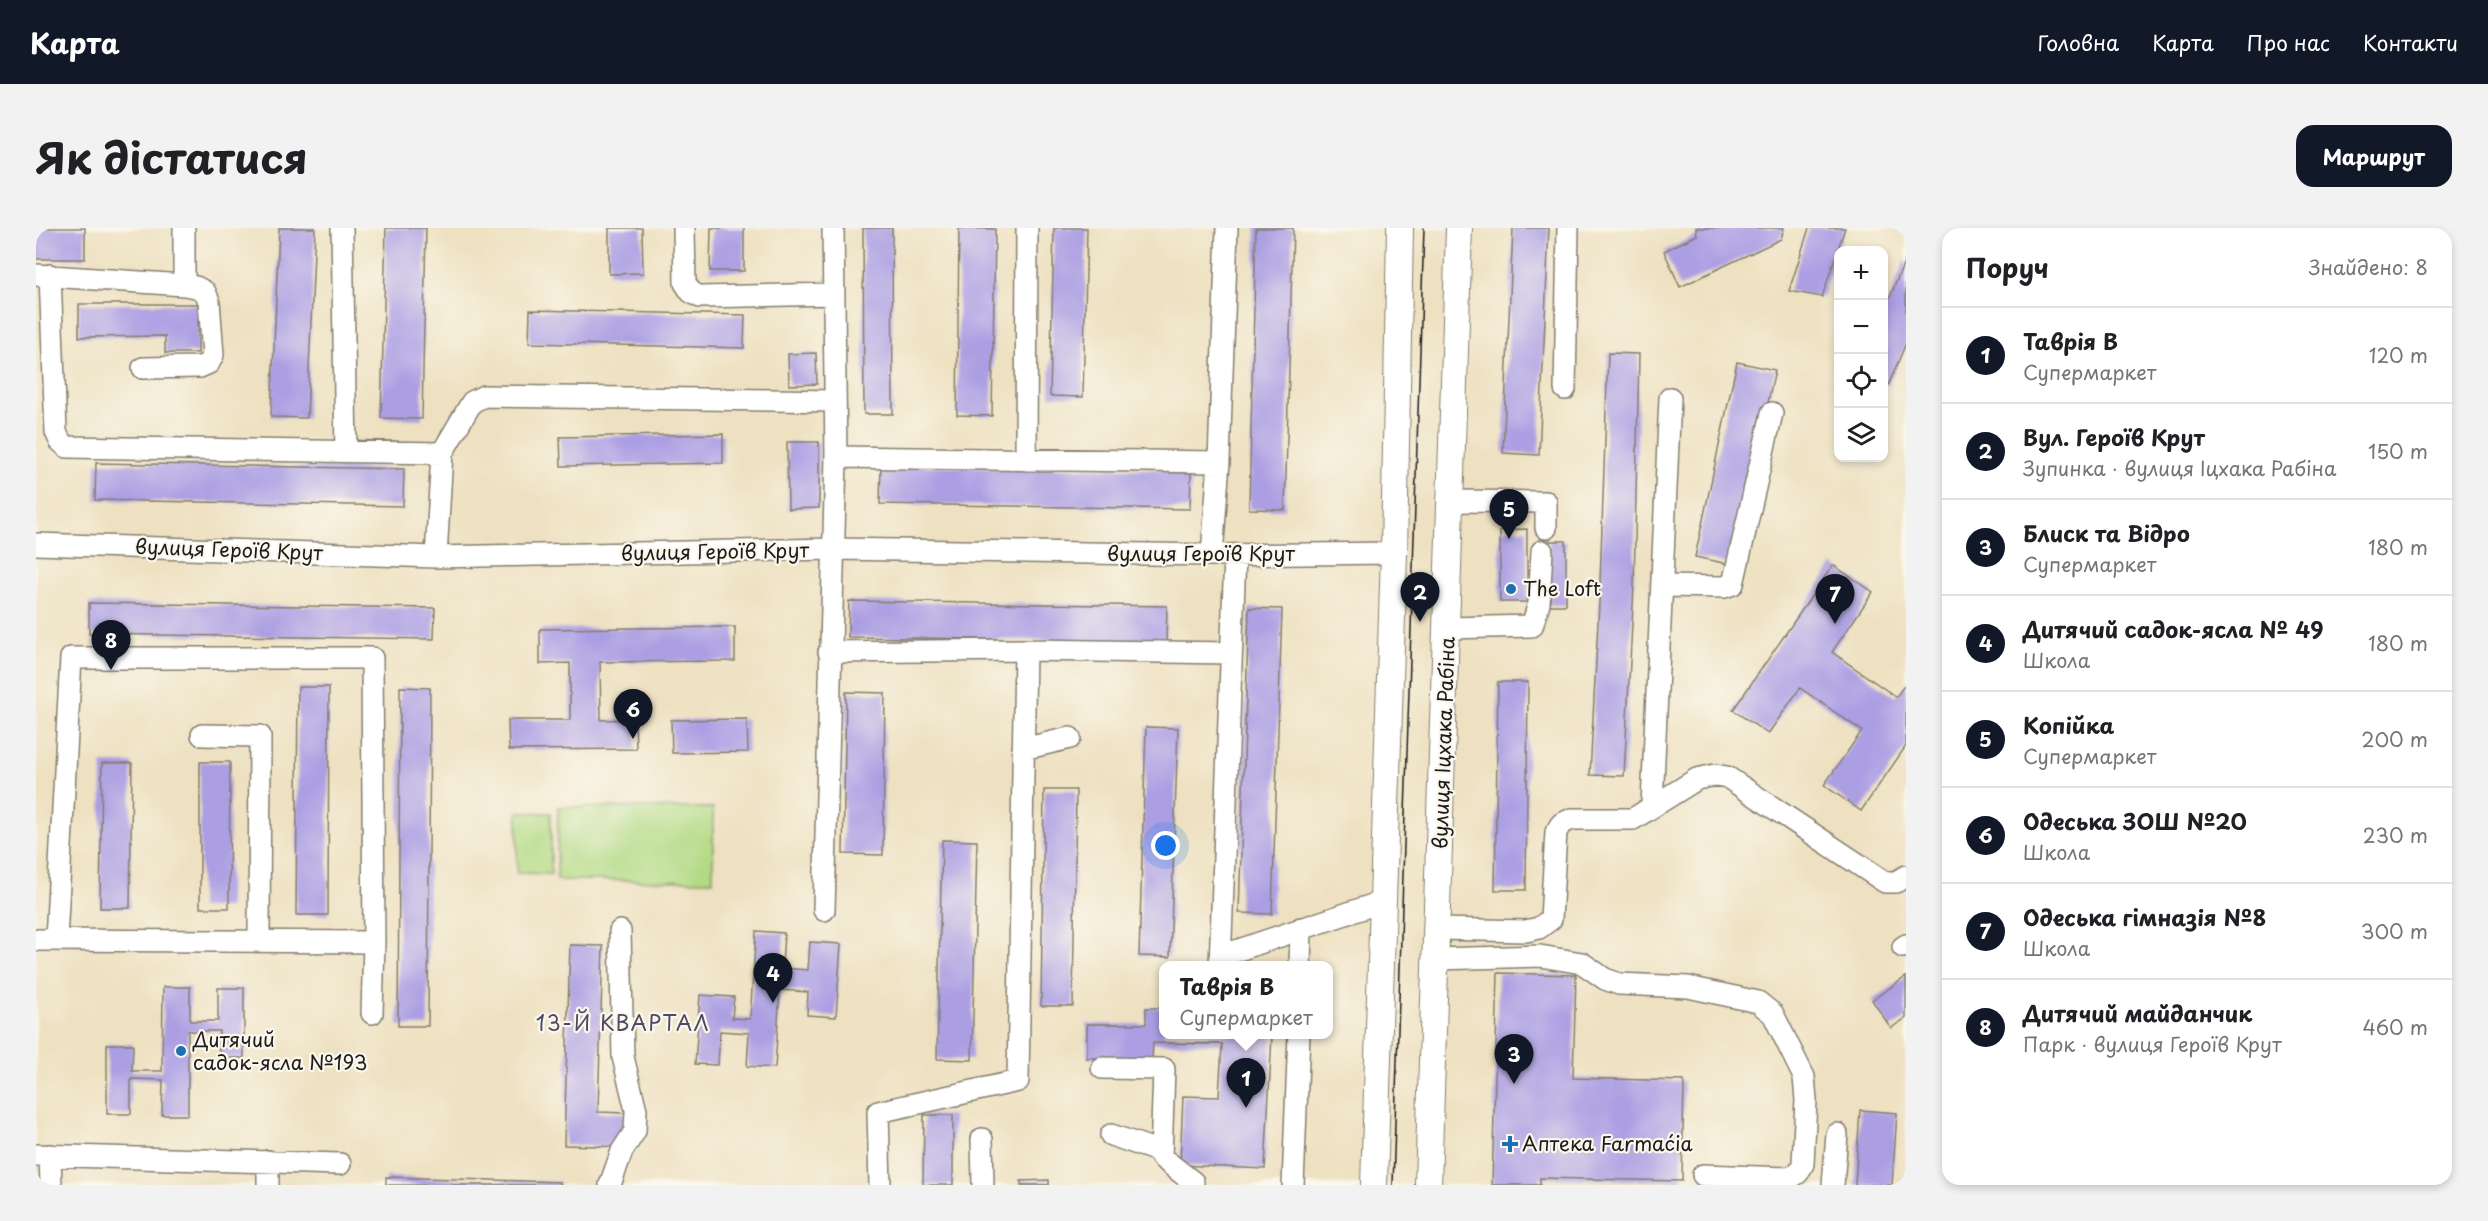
<!DOCTYPE html>
<html lang="uk">
<head>
<meta charset="utf-8">
<style>
	:root { --surface:#fff; --page:#f2f2f2; --text:#202124; --muted:#757577; --line:#e0e0e0; --accent:#111827 }
	body { margin:0; font-family:"Playpen Sans",sans-serif; background:var(--page); color:var(--text) }
	.controls { position:absolute; right:18px; top:18px; display:grid; overflow:hidden; border-radius:12px; box-shadow:0 3px 9px #0003 }
	.controls button { width:54px; height:54px; display:grid; place-items:center; padding:0; border:0; border-bottom:2px solid var(--line); background:var(--surface); color:var(--text); font:30px sans-serif }
	.you { position:absolute; left:1130px; top:618px; width:21px; height:21px; margin:-15px; border:4px solid #fff; border-radius:50%; background:#1a73e8; box-shadow:0 0 0 9px #1a73e833 }
	.badge { display:grid; place-items:center; width:39px; height:39px; border-radius:50%; background:var(--accent); color:#fff; font-size:20px; font-weight:700 }
	.pin { position:absolute; translate:-50% -50px; filter:drop-shadow(0 2px 3px #0008) }
	.pin::after { content:''; position:absolute; top:32px; width:21px; height:18px; background:inherit; clip-path:polygon(0 0,100% 0,50% 100%) }
	.popup { position:absolute; left:1123px; top:733px; width:174px; height:78px; box-sizing:border-box; display:grid; place-content:center; border-radius:12px; background:var(--surface); filter:drop-shadow(0 2px 4px #0005); font-size:20px; white-space:nowrap; color:var(--muted) }
	.popup b { font-size:22px; color:var(--text) }
	.popup::after { content:''; position:absolute; left:50%; top:100%; margin-left:-12px; border:12px solid transparent; border-top-color:var(--surface) }
	.list { margin:0; padding:0; list-style:none }
	h2 { display:flex; justify-content:space-between; align-items:center; height:78px; margin:0; padding:0 24px; font-size:26px }
	h2 small { font-size:20px; font-weight:400; color:var(--muted) }
	.list li { display:grid; grid-template-columns:39px 1fr auto; gap:18px; align-items:center; box-sizing:border-box; height:96px; padding:0 24px; border-top:2px solid var(--line) }
	.list b { display:block; font-size:22px; white-space:nowrap }
	.list p { margin:0; font-size:20px; white-space:nowrap; color:var(--muted) }
	.list em { font-size:20px; font-style:normal; color:var(--muted) }
	.icon { flex:none; width:33px; height:33px; fill:none; stroke:currentColor; stroke-width:2; stroke-linecap:round; stroke-linejoin:round }
	.map { position:relative; flex:none; width:1870px; height:957px; overflow:hidden; border-radius:18px }
	header { display:flex; align-items:center; gap:36px; box-sizing:border-box; height:84px; padding:0 30px; background:var(--accent); color:#fff }
	header strong { font-size:28px }
	nav { display:flex; gap:33px; margin-inline-start:auto; font-size:21px }
	.intro { display:flex; align-items:center; justify-content:space-between; box-sizing:border-box; height:144px; padding:0 36px }
	h1 { margin:0; font-size:42px }
	.button { padding:15px 27px; border-radius:18px; background:var(--accent); color:#fff; font-size:21px; font-weight:700 }
	main { display:flex; gap:36px; padding:0 36px }
	aside { flex:1; background:var(--surface); border-radius:18px; box-shadow:0 3px 9px #0003 }
	.map>svg:first-child { display:block }
	.garden { fill:#b2da84; stroke:#677b50; stroke-width:1.5 }
	.building { fill:#ab9ee3 }
	.lines { fill:none; stroke-linecap:round; stroke-linejoin:round }
	.minor-casing { stroke:#857e6e; stroke-width:24 }
	.major-casing { stroke:#857e6e; stroke-width:28 }
	.minor { stroke:#fff; stroke-width:21 }
	.major { stroke:#fff; stroke-width:26 }
	.tram { stroke:#1c1c1c; stroke-width:1.5 }
	.poi-dot { fill:#1f6fb2; stroke:#fbf7ec; stroke-width:2 }
	.labels { text-anchor:middle; stroke-width:4.5; stroke-linejoin:round; paint-order:stroke }
	.street-label { font-size:20px; fill:#1c1c1c; stroke:#fbf7ec }
	.poi-label { font-size:20px; fill:#1c1c1c; stroke:#fbf7ec; text-anchor:start }
	.neighbourhood-label { font-size:21px; letter-spacing:1.5px; fill:#4e4a62; stroke:#fbf7ec }
</style>
</head>
<body>
<header>
<strong>Карта</strong>
<nav><a>Головна</a><a>Карта</a><a>Про нас</a><a>Контакти</a></nav>
</header>
<div class="intro"><h1>Як дістатися</h1><a class="button">Маршрут</a></div>
<main>
<div class="map">
<svg width="1870" height="957" viewBox="0 0 1870 957">
	<rect width="100%" height="100%" fill="#fbf7ec"/>
	<filter id="ink" filterUnits="userSpaceOnUse"><feTurbulence type="fractalNoise" baseFrequency=".0167" numOctaves="2"/><feDisplacementMap in="SourceGraphic" scale="12" xChannelSelector="R" yChannelSelector="G"/><feConvolveMatrix kernelMatrix="1 2 1 2 8 2 1 2 1" color-interpolation-filters="sRGB"/></filter>
	<filter id="wash" filterUnits="userSpaceOnUse"><feTurbulence type="fractalNoise" baseFrequency=".008" numOctaves="4" result="noise"/><feDisplacementMap in="SourceGraphic" scale="24" xChannelSelector="R" yChannelSelector="G"/><feGaussianBlur stdDeviation="1.35" result="paint"/><feColorMatrix in="noise" values="0 0 0 0 0 0 0 0 0 0 0 0 0 0 0 0 0 1.4 0 .05"/><feComposite in="paint" operator="in"/></filter>
	<g filter="url(#wash)">
		<rect width="100%" height="100%" fill="#eee1c1"/>
		<path class="garden" d="M522,579L677,580V653L521,652Z
			M482,584L515,585V646L481,645Z"/>
		<g id="blocks">
			<path class="building" d="M0,0H49V31H0Z
				M243,0H279L271,190L235,189Z
				M350,0H390L386,191L345,190Z
				M573,0H606L607,45L573,46Z
				M675,0H708V43H674Z
				M827,0H856L857,186H828Z
				M923,0L959,1L956,188L921,187Z
				M1018,0H1051L1047,169L1014,168Z
				M1220,0H1257L1249,282L1213,281Z
				M1477,0H1513L1503,227L1467,225Z
				M1660,0H1748L1745,11L1644,59L1628,23L1661,7Z
				M1773,0H1809L1786,69L1753,63Z
				M1870,30V115L1852,158L1848,156V84Z
				M43,76H162V125H129V108L43,109Z
				M494,82L709,87L708,120L493,115Z
				M780,125L781,156L753,157L752,126Z
				M1572,125L1603,126L1598,358L1588,548L1554,547L1564,356Z
				M1701,134L1739,142L1697,337L1659,329Z
				M687,206V235L525,238L524,209Z
				M751,214H783V280L752,281Z
				M60,235L368,241L367,278L59,272Z
				M845,237L1155,242L1154,281L844,276Z
				M1491,301V374H1464V302Z
				M1513,313H1530V377H1514Z
				M1797,337L1837,364L1796,424L1860,469L1870,455V518L1825,583L1788,557L1826,503L1764,460L1732,506L1697,482Z
				M813,373L1131,378L1130,414L812,409Z
				M53,375L399,380L398,411L53,406Z
				M1213,380L1246,381L1236,686L1203,685Z
				M699,399V433L564,434L565,492L599,491L600,521L473,522L472,492H534V435L504,436V401Z
				M1462,454H1492L1490,662H1459Z
				M262,459H293L292,687H260Z
				M364,459L394,460L392,798H362Z
				M810,464L849,465L847,627L807,626Z
				M711,491L712,524L636,525L635,492Z
				M1110,499L1142,500L1134,729L1103,728Z
				M164,534H194L193,680H164Z
				M66,535H96L94,680H64Z
				M1008,562H1040L1037,778H1005Z
				M906,612L941,613L936,832L901,831Z
				M720,703L748,705L746,740L772,742L774,714L805,716L800,789L771,787L772,764L744,762L739,840L711,838L713,805L684,803L682,837L659,836L664,767L698,769L696,790L714,791Z
				M534,717L567,718L562,884L589,885L588,919L528,917Z
				M1462,745L1540,747L1537,850L1648,853L1646,953L1504,950V957H1456Z
				M1870,749V790L1855,800L1836,772Z
				M127,759H154V793H182V760H208V830H183V803H152V887H126L127,852L95,851V886H71V816H97L96,843H126Z
				M1110,780H1128V807H1236L1229,941L1144,937L1147,868L1183,869L1186,816L1117,815L1116,830H1051V796H1110Z
				M1824,882L1861,885L1856,957H1819Z
				M888,887H917V957H887Z
				M350,949L524,954V957H350Z
				M1013,952V957H985V953Z"/>
		</g>
	</g>
	<g filter="url(#ink)">
		<use href="#blocks" fill-opacity="0" stroke="#857e6e" stroke-width="1.5"/>
		<g class="lines">
			<g class="minor-casing">
				<path id="minor" d="M306,0L310,223
					M648,0L649,55L655,64L664,69L798,66
					M797,0L800,229
					M0,47L148,57L160,59L169,64L173,73L177,127L173,135L164,139L107,140
					M14,47L20,204L24,213L31,219L406,225
					M148,57V0
					M1529,161L1532,0
					M990,232L991,0
					M1415,273L1510,274V300
					M0,316L400,329L798,321L1176,327L1358,325
					M1176,327L1183,234L1191,0
					M400,329L406,225L436,174L448,168L799,173
					M1627,358L1688,359L1697,356L1736,185
					M1411,400L1496,398L1503,375L1506,323
					M793,424L989,422L1195,425
					M166,507L224,508L223,713
					M987,521L1034,510
					M1616,577L1634,170
					M788,682L800,229L1183,234
					M1402,701L1490,703L1503,700L1515,691L1520,604L1525,596L1536,591H1597L1661,551L1679,547L1691,549L1849,654H1860L1870,648
					M0,712L338,714
					M20,712L35,430H336L338,714L336,785
					M1867,719L1870,717
					M1185,728L1348,673
					M1401,731L1504,728L1546,735L1569,751L1583,756L1652,759L1722,774L1737,786L1768,849L1770,872L1767,936L1762,945L1754,950L1667,947
					M1184,738L1199,327
					M1264,738L1265,700
					M1066,840L1128,841L1125,929L1157,954V957
					M1075,907L1125,924
					M946,911L947,957
					M0,927L304,936
					M14,927L15,957
					M232,933V957
					M574,957L586,923L599,903L600,882L587,829L584,703
					M844,957L842,884L982,853L989,422
					M1257,957L1263,806
					M1797,957L1801,906"/>
			</g>
			<g class="major-casing">
				<path id="major" d="M1338,957L1358,325L1364,0
					M1392,957L1423,0"/>
			</g>
			<use href="#minor" class="minor"/>
			<use href="#major" class="major"/>
			<path class="tram" d="M1357,957L1388,0"/>
		</g>
	</g>
	<g class="poi-dot">
		<circle cx="1475" cy="361" r="6"/>
		<circle cx="145" cy="823" r="6"/>
		<path d="M1471 907h6v6h6v6h-6v6h-6v-6h-6v-6h6z"/>
	</g>
	<g class="labels">
		<g class="street-label">
			<text transform="translate(193 322) rotate(2)" y="7">вулиця Героїв Крут</text>
			<text transform="translate(679 324) rotate(-1)" y="7">вулиця Героїв Крут</text>
			<text x="1165" y="333">вулиця Героїв Крут</text>
			<text transform="translate(1408 515) rotate(-88)" y="7">вулиця Іцхака Рабіна</text>
		</g>
		<g class="poi-label">
			<text x="1487" y="368">The Loft</text>
			<text x="157" y="819">Дитячий<tspan x="157" dy="23">садок-ясла №193</tspan></text>
			<text x="1486" y="923">Аптека Farmaćia</text>
		</g>
		<g class="neighbourhood-label">
			<text x="587" y="803">13-Й КВАРТАЛ</text>
		</g>
	</g>
</svg>
<div class="controls">
<button>+</button>
<button>−</button>
<button><svg class="icon" aria-label="locate" viewBox="0 0 24 24"><circle cx="12" cy="12" r="6"/><path d="M12 2v4M12 18v4M2 12h4M18 12h4"/></svg></button>
<button><svg class="icon" aria-label="layers" viewBox="0 0 24 24"><path d="M12 4l9 5-9 5-9-5zM3 14l9 5 9-5"/></svg></button>
</div>
<div class="you"></div>
<div class="pin badge" style="left:1210px;top:880px">1</div>
<div class="popup"><b>Таврія В</b>Супермаркет</div>
<div class="pin badge" style="left:1384px;top:394px">2</div>
<div class="pin badge" style="left:1478px;top:856px">3</div>
<div class="pin badge" style="left:737px;top:775px">4</div>
<div class="pin badge" style="left:1473px;top:311px">5</div>
<div class="pin badge" style="left:597px;top:511px">6</div>
<div class="pin badge" style="left:1799px;top:396px">7</div>
<div class="pin badge" style="left:75px;top:442px">8</div>
</div>
<aside>
<h2>Поруч<small>Знайдено: 8</small></h2>
<ul class="list">
<li><span class="badge">1</span><div><b>Таврія В</b><p>Супермаркет</p></div><em>120 m</em></li>
<li><span class="badge">2</span><div><b>Вул. Героїв Крут</b><p>Зупинка · вулиця Іцхака Рабіна</p></div><em>150 m</em></li>
<li><span class="badge">3</span><div><b>Блиск та Відро</b><p>Супермаркет</p></div><em>180 m</em></li>
<li><span class="badge">4</span><div><b>Дитячий садок-ясла № 49</b><p>Школа</p></div><em>180 m</em></li>
<li><span class="badge">5</span><div><b>Копійка</b><p>Супермаркет</p></div><em>200 m</em></li>
<li><span class="badge">6</span><div><b>Одеська ЗОШ №20</b><p>Школа</p></div><em>230 m</em></li>
<li><span class="badge">7</span><div><b>Одеська гімназія №8</b><p>Школа</p></div><em>300 m</em></li>
<li><span class="badge">8</span><div><b>Дитячий майданчик</b><p>Парк · вулиця Героїв Крут</p></div><em>460 m</em></li>
</ul>
</aside>
</main>
</body>
</html>
